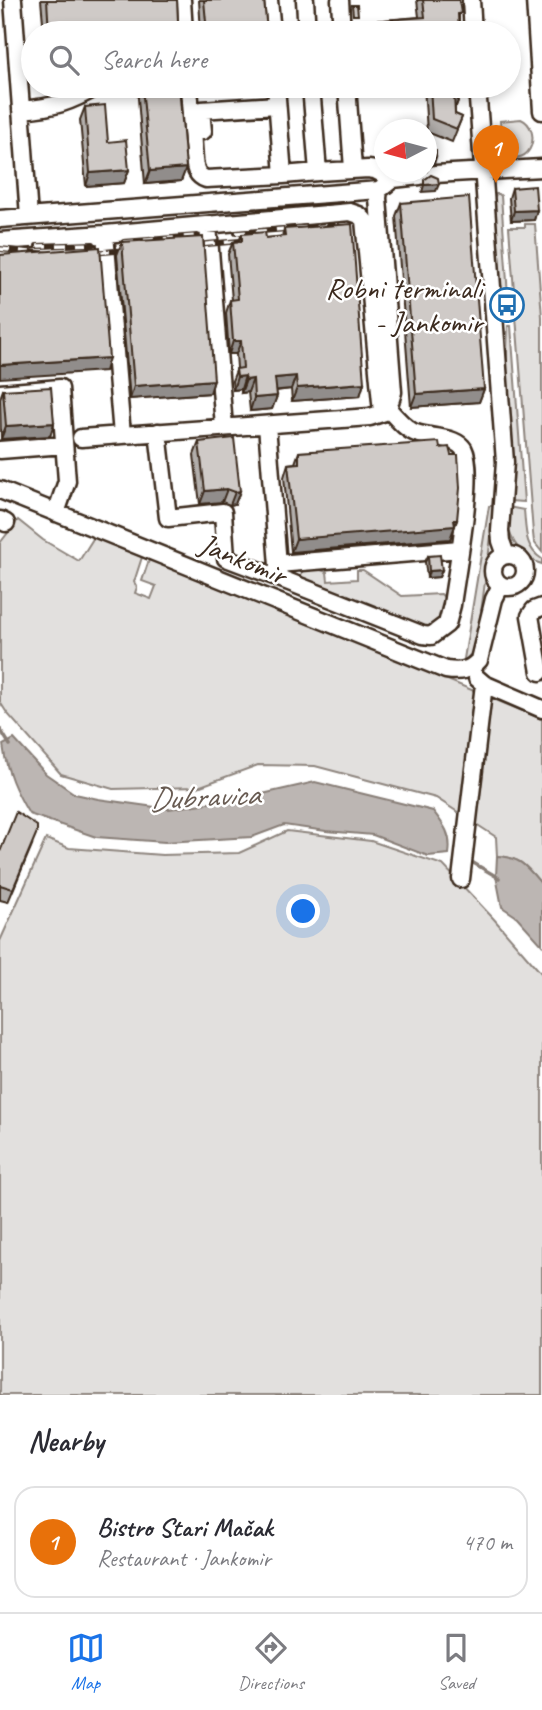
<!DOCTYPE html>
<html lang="en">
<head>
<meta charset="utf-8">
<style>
	:root { --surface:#fff; --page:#f2f2f3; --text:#2b2b33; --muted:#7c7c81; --line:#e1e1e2; --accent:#1a73e8 }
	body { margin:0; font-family:Caveat,sans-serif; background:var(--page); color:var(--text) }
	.compass { position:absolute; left:374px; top:119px; width:63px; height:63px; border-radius:50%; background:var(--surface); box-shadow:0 4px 10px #0003; rotate:264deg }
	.you { position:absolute; left:304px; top:912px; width:24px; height:24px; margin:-18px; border:5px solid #fff; border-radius:50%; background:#1a73e8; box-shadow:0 0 0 10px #1a73e833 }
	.badge { display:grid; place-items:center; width:46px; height:46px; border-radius:50%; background:var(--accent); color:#fff; font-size:23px; font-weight:700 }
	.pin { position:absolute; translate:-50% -58px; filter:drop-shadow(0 2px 4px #0008) }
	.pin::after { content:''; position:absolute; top:37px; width:24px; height:21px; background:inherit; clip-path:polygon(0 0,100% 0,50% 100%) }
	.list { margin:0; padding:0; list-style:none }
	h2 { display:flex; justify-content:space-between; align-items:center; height:91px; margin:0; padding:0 28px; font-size:30px }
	h2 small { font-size:23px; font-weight:400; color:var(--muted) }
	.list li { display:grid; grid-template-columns:46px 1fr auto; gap:21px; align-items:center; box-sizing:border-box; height:112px; margin:0 14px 14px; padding:0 14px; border:2px solid var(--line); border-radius:21px }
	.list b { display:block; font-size:26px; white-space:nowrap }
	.list p { margin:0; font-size:23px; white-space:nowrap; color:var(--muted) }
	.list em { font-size:23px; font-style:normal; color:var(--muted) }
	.icon { flex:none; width:38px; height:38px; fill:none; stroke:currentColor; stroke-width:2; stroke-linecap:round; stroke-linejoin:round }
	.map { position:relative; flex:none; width:542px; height:1395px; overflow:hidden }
	.search { position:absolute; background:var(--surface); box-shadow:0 4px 10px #0003; left:21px; right:21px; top:21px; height:77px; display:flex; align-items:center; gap:18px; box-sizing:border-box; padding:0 24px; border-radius:38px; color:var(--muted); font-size:26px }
	.sheet { height:217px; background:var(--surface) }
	nav { display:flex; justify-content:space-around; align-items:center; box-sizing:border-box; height:98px; border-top:2px solid var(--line); background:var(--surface); font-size:19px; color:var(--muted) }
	nav a { display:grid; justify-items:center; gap:4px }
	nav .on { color:var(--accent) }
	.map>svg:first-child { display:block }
	.green { fill:#e2e0de; stroke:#8e857e; stroke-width:2 }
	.water { fill:#bcb6b3; stroke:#887e77; stroke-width:2 }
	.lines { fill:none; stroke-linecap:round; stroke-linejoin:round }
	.stream { stroke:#887e77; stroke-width:3.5 }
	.minor-casing { stroke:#3b2a1e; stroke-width:21 }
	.minor { stroke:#fff; stroke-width:16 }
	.rail-casing { stroke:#3b2a1e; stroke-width:6 }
	.rail { stroke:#fff; stroke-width:3.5; stroke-dasharray:10; stroke-linecap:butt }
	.wall { fill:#b2aeab; stroke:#3b2a1e; stroke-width:2 }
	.shaded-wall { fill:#918d8b; stroke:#3b2a1e; stroke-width:2 }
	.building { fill:#cfcac7; stroke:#3b2a1e; stroke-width:2 }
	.labels { text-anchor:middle; stroke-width:5; stroke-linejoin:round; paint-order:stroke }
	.poi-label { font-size:30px; fill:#3b2a1e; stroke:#fff; text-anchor:end }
	.street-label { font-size:30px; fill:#3b2a1e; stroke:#fff }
	.water-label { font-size:32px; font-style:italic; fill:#685b52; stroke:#fff }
</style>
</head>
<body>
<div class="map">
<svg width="542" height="1395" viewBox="0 0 542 1395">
	<rect width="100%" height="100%" fill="#fff"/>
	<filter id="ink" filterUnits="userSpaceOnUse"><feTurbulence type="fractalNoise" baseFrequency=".0143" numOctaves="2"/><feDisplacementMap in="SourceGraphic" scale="14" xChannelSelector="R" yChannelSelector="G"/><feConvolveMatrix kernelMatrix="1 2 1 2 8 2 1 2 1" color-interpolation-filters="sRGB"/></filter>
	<g filter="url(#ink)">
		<path class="green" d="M521,119C542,128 533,170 503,154L500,121Z
			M496,194H499L501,196L508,296L505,299L498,274L492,203Z
			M525,224H535L542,317V552L534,542L533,533L509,227H525Z
			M508,326H511L524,502L509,501L506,378Z
			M489,506H495L477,643L473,652L465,660L464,659Z
			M508,507L524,510C526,528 524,548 542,559V564L536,562L524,553V551L522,552C509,539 506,525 508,507Z
			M18,520L43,540L79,561L96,534L143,554L134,582L137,587L135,593L151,599L156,586L142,581L150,557L542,719V885C527,867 521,857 497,856L496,837L436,798L315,766L258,765L198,787L113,789L61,774L7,713L0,702V543Z
			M311,567L327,572L328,581L357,579V570H363L402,596L441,594L447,600L444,618L427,629L303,579C300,575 301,572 305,568Z
			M287,831L371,841L443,865L493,918L542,974V1395H0V941L46,839L69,848L162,855L239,853Z"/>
		<path class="water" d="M14,739L46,774L75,794L98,799L169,809L249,797L315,782L433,811C444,825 452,835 449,854L428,856L373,835L326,831L284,825L252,837L165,842L96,837L29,814C16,792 6,771 3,745Z
			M497,856C521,857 527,867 542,885V945L517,917L502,907L496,876Z"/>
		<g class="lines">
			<path class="stream" d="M0,729L10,745
				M470,861L499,878"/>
			<g class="minor-casing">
				<path id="minor" d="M13,0L29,217
					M182,0L184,33
					M269,0L272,33
					M305,0L307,33
					M340,0L342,33
					M471,0L473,33
					M535,0L542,111
					M189,86L194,160C195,169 197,176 206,179L283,175
					M276,86L283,175L318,172
					M311,86L318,172L368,169L375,170L393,179
					M347,86L353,169
					M477,86L505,462L500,531L501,541L506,555
					M21,110C54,107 69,103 98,86
					M203,131L201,110L277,105
					M435,174L542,168
					M0,219L379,190L393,179L420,176
					M208,225L224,427
					M105,234L350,212L359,215L364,220L382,413
					M0,241L105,234L122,435
					M0,393L60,388L67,481L56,513
					M267,425L279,578L423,635L431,636L447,624L452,605C455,579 478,463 462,447C452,436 430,438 416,433C406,430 396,417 388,409
					M158,432L168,518L223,512L226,558L279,578
					M81,438L370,417L382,413L388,409L393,392L378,198L379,190
					M0,450L64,445
					M0,490L446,670C460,672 470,671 479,660L494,599L501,585
					M0,520L6,523
					M493 571a16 16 0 1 1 32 0a16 16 0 1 1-32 0Z
					M278,564L460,549
					M540,672L530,616L534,610L542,607
					M477,678L484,684L542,709
					M461,879L484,684"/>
			</g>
			<use href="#minor" class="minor"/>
			<g class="rail-casing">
				<path id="rail" d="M236,233L337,225
					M124,242L197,236
					M37,246L93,244
					M185,246L251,240
					M0,249L49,254
					M80,254L139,249"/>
			</g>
			<use href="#rail" class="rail"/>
		</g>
		<path class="wall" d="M41,0H177L178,21L184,33H44Z
			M199,0H264L266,21L272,33H201Z
			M417,0H459V33H367L372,21L419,17Z
			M137,86H179L186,168L181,181L145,184Z
			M424,86H461V93L456,106H455V114L462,117L452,142L427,132Z
			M85,107L108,142L129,170L124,183L86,186L80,120Z
			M512,188L537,210L534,220L511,221L509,198Z
			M401,203L484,389L479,402L411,407L396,216Z
			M284,229L364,383L360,396L292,401L291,389L276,391L277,396L272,409L250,411L248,392L241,393V389L233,390L232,381L237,368L236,354H229L226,313L230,300H232L228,254L233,242L239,241L242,234L266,238L282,237Z
			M122,242L214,380L210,393L130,399L117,255Z
			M3,390L54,423L50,436L1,439L0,398Z
			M199,442L240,491L235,504L230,505L222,502L200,504L194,455Z
			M440,448L457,520L450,539L291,552L284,477L288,464L295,463L299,452Z
			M428,556L442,570L439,577L427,578L425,562Z
			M32,845L8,902L0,900V852Z"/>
		<path class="shaded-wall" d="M185,30L184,33H154Z
			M461,93L456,106L449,107L454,94Z
			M436,157L434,164L427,168L429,161Z
			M186,168L181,181L145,184L150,171Z
			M129,170L124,183L86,186L90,173Z
			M439,184L436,191L422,192L424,185Z
			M537,210L534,220L511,221L514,211Z
			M233,341H241L236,354H229Z
			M109,358L105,371L0,378V365Z
			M245,376L241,389L233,390L237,377Z
			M296,376L291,389L270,391L275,378Z
			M253,379L248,392L241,393L246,380Z
			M214,380L210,393L130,399L134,386Z
			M364,383L360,396L292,401L297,388Z
			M484,389L479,402L411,407L416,394Z
			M277,396L272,409L250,411L254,398Z
			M54,423L50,436L1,439L6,426Z
			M227,489L222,502L200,504L205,491Z
			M240,491L235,504L230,505L235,492Z
			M454,520H457L450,539L291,552L296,539Z
			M442,570L439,577L427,578L429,571Z"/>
		<path class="building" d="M47,0H177L178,21L180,26L185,30L154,33H133V31L109,33H49Z
			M204,0H264L266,21L268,25L272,29V33H207Z
			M423,0H459L461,13L458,14L459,33H373L372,21L425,17Z
			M352,5H357L358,15H353Z
			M142,86H179L186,168L150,171Z
			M430,86H460L461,93L454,94L455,114L462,117L457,129L432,119Z
			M105,105L108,142L126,140L129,170L90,173L85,107Z
			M426,150H436V157L429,161L426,160Z
			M431,175L438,178L439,184L424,185V180Z
			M535,186L537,210L514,211L512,188Z
			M469,197L484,389L416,394L401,203Z
			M352,224L364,383L297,388L296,376L275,378L277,396L254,398L253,379L246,380L245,376L237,377L236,369L243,368L241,341H233L230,300L238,299L233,242L242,241V234L265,232L266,238L285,236L284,229Z
			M203,237L214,380L134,386L122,242Z
			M100,247L109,358L0,365V255Z
			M51,387L54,423L6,426L3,390Z
			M234,438L240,491L235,492L227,489L205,491L199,442Z
			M439,442L440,448L449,447L451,455H458L460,488L457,520H454L455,526L296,539L288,464L299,463V452Z
			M440,555L442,570L429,571L428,556Z
			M16,812L37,826V832L13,889L0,885V852Z"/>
	</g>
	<defs>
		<g id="bus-ring" transform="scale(1.75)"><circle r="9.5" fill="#fff" stroke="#1f6fb2" stroke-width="1.5"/><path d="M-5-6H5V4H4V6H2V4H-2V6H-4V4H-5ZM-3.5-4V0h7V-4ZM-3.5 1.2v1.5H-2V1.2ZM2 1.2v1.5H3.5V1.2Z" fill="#1f6fb2"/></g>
	</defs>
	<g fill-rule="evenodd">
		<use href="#bus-ring" x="507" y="305"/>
	</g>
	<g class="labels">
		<g class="poi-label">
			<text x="482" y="298">Robni terminali<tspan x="482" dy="34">- Jankomir</tspan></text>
		</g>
		<g class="street-label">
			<text transform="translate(243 559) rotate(22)" y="10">Jankomir</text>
		</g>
		<g class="water-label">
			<text transform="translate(204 796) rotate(-3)" y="11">Dubravica</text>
		</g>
	</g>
</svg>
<svg class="compass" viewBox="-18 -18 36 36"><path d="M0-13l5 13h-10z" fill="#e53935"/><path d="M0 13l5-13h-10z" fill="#7c7c81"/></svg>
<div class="you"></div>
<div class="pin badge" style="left:496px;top:183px;background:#e8710a">1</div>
<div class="search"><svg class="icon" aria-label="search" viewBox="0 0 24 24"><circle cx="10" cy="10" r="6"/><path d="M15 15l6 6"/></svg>Search here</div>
</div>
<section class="sheet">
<h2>Nearby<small></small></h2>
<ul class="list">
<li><span class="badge" style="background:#e8710a">1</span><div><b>Bistro Stari Mačak</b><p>Restaurant · Jankomir</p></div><em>470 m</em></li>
</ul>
</section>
<nav>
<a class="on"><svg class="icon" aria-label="map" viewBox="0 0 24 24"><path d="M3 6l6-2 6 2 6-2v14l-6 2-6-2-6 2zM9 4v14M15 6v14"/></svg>Map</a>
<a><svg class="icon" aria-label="directions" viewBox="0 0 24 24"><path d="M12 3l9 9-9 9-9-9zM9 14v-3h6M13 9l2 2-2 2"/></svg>Directions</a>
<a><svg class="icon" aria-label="saved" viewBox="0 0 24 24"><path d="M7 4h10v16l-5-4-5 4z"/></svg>Saved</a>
</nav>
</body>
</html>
